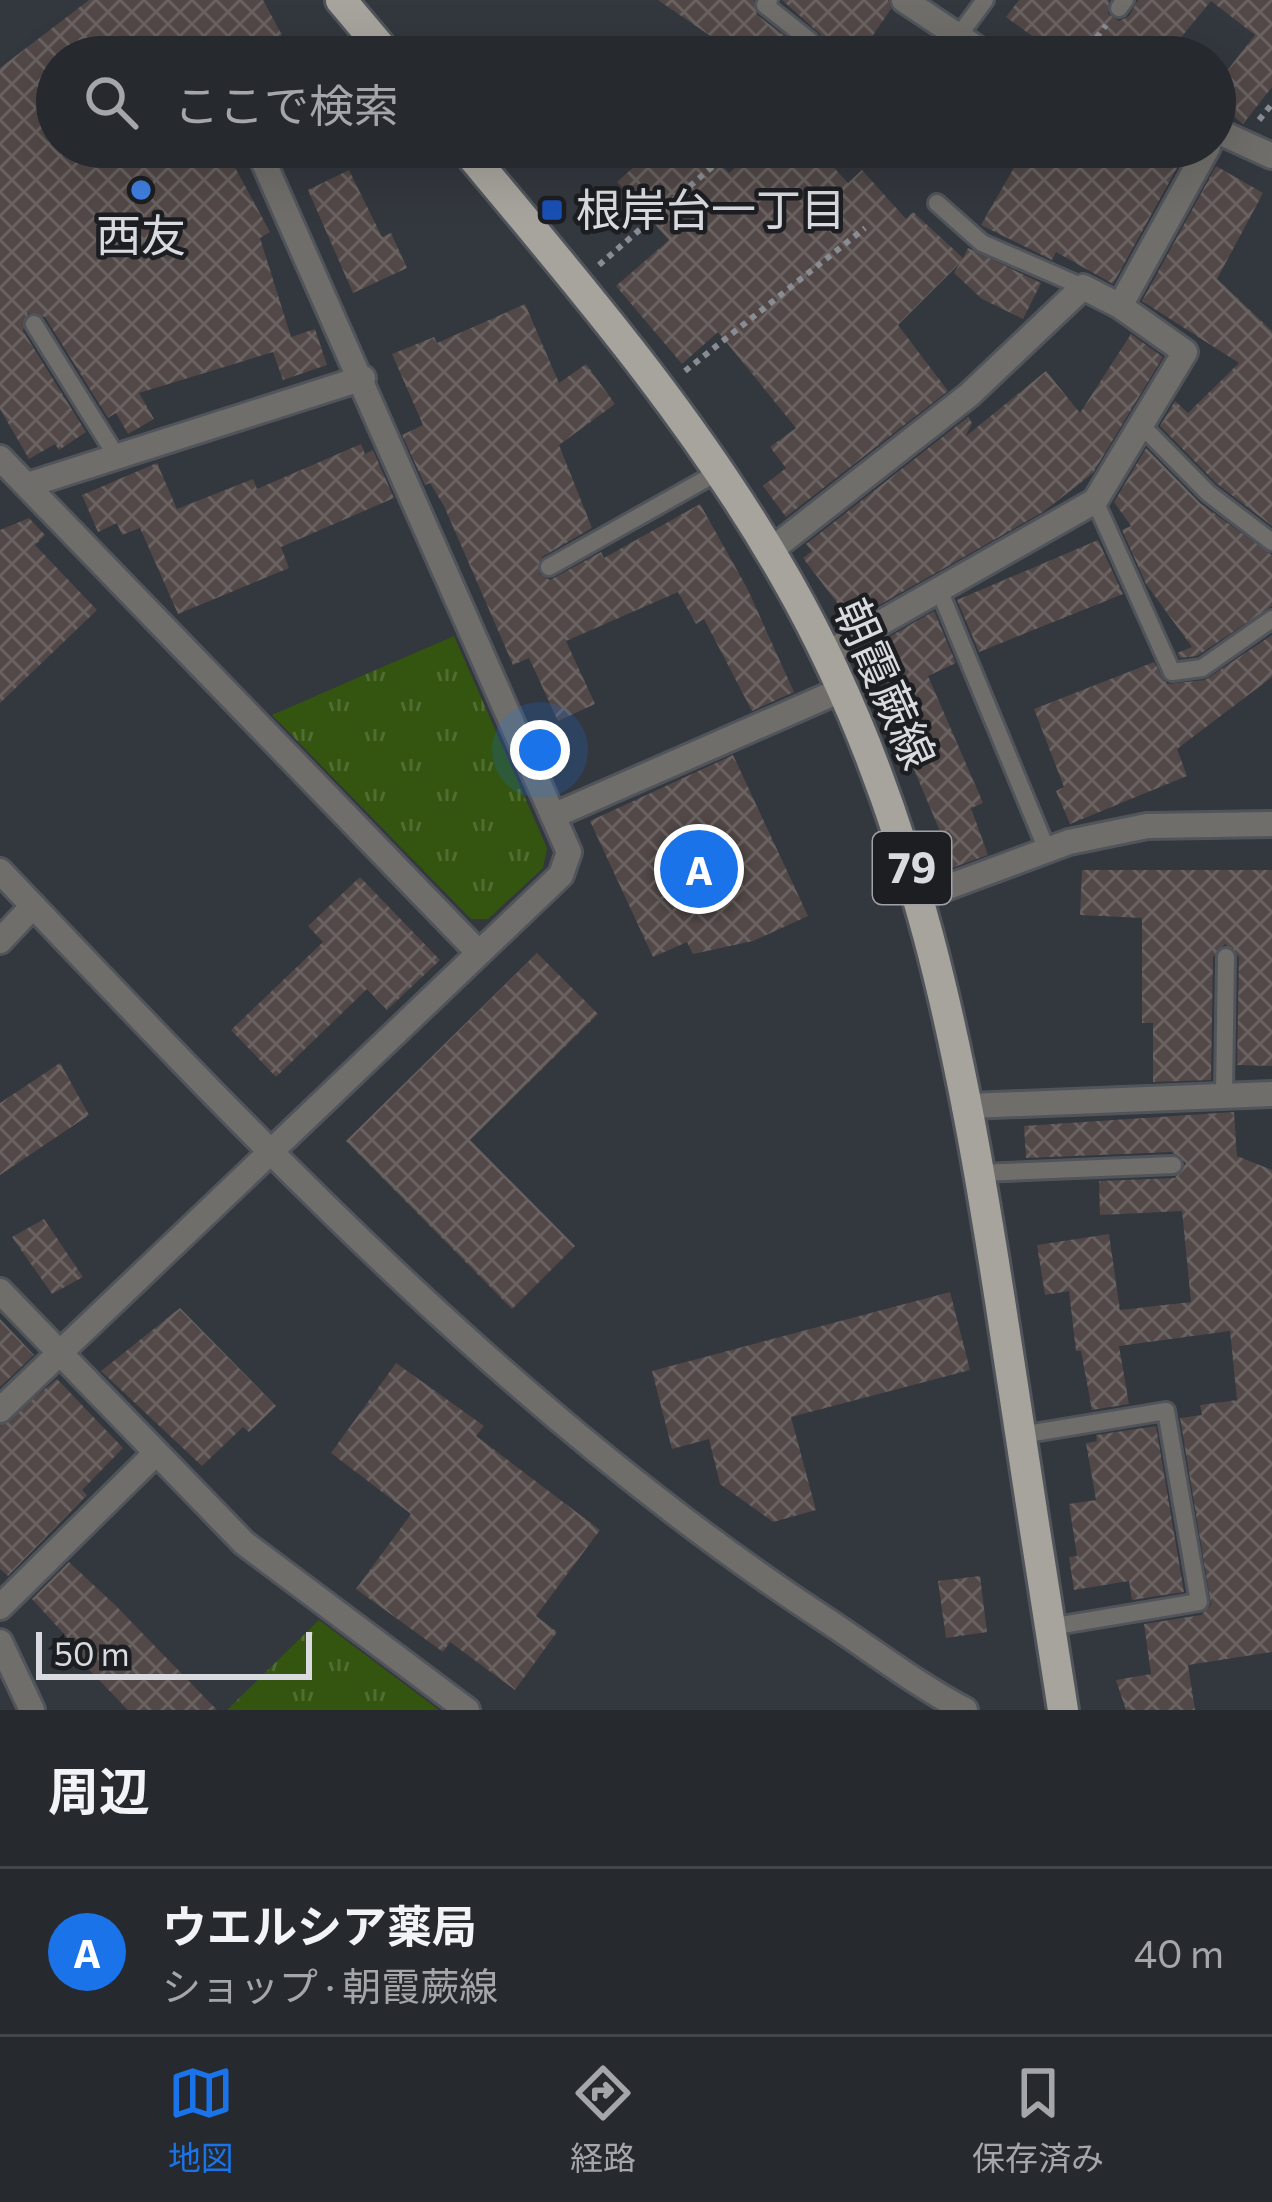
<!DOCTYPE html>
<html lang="ja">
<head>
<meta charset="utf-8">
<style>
	:root { --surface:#26292e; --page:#2e3136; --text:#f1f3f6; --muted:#a4a6aa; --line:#42454a; --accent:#1a73e8 }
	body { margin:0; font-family:Commissioner,"Noto Sans JP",sans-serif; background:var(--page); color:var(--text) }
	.scale { position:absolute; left:36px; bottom:30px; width:276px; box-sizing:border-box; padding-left:12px; border:6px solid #d9dbe0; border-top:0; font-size:33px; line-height:42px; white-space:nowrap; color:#d9dbe0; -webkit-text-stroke:9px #1c1e21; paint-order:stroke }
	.you { position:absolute; left:540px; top:750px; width:42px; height:42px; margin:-30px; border:9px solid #fff; border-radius:50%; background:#1a73e8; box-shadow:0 0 0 18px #1a73e833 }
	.badge { display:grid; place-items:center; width:78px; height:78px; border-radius:50%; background:var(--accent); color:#fff; font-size:39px; font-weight:700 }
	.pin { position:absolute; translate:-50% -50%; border:6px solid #fff; box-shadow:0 3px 12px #0006 }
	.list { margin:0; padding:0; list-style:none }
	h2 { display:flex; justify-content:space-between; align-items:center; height:156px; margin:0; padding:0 48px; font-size:51px }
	h2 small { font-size:39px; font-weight:400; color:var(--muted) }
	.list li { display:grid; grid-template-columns:78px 1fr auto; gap:36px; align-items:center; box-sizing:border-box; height:168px; padding:0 48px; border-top:3px solid var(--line) }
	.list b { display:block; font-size:45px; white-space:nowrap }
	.list p { margin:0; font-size:39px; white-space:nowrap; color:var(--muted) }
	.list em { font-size:39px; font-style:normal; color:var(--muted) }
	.icon { flex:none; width:66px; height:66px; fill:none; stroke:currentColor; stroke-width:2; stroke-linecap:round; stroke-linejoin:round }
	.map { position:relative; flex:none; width:1272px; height:1710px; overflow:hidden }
	.search { position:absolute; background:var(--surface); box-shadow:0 12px 48px #0002; left:36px; right:36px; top:36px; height:132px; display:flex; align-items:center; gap:30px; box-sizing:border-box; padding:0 42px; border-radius:66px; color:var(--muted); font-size:45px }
	.sheet { height:324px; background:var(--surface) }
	nav { display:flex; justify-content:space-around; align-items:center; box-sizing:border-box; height:168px; border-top:3px solid var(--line); background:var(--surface); font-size:33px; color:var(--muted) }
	nav a { display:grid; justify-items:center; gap:6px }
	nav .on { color:var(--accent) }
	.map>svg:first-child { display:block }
	.park { fill:url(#park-tufts) }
	.building { fill:url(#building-cross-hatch) }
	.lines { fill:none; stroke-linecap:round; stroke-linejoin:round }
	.service-casing { stroke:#51555b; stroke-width:22 }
	.minor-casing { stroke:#51555b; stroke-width:30 }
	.tertiary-casing { stroke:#51555b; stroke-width:30 }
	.primary-casing { stroke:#51555b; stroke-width:36 }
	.path { stroke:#898c92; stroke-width:6; stroke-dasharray:6 6; stroke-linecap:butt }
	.service { stroke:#6f6e6a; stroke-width:16 }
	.minor { stroke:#6f6e6a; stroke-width:24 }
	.tertiary { stroke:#6f6e6a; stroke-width:24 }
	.primary { stroke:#a6a49c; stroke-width:30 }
	.shop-dot { fill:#3f7fe0; stroke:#1c1e21; stroke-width:4.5 }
	.transit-dot { fill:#1a4fb4; stroke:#1c1e21; stroke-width:4.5 }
	.labels { text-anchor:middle; stroke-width:9; stroke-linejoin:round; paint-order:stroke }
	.shield { fill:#1c1e21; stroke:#a0a2a7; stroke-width:3 }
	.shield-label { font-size:42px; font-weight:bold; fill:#d9dbe0 }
	.poi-label { font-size:45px; fill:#d9dbe0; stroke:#1c1e21; text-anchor:start }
	.street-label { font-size:45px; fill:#d9dbe0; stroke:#1c1e21 }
</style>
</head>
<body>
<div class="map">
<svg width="1272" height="1710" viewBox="0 0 1272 1710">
	<defs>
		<pattern id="park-tufts" width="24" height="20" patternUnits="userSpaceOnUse" patternTransform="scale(3)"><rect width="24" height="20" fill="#33550f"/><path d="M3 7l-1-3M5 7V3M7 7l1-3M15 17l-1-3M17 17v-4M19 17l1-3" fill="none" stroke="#506d32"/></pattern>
		<pattern id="building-cross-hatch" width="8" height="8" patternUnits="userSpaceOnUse" patternTransform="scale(3)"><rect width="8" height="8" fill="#514847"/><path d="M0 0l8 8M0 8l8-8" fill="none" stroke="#696261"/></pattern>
	</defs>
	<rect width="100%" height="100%" fill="#33373e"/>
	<path class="park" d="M454,636L547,848L543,868L488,919H471L272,715Z
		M319,1620L439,1710H227Z"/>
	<path class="building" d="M89,0H263L282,35L242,57H57V147H224L270,232L260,238L291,337L315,329L327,365L283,380L273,352L139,393L154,419L128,434L116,413L108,418L45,317L28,313L23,331L86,432L59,450L55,444L29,459L0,409V68Z
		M658,0H754L757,15L808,53L820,47V34L782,0H888L891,9L858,57H741Z
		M1019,0H1109L1108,14L1119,21L1129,16L1138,0H1272V87L1243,124L1215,101V86L1255,35L1211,1L1165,57H1033L1043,44L1006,17Z
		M656,147H706L729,173L758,147H815L848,183L862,170L906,219L913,212L963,258L968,248L1041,283L1023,319L982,299L954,273L960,263L898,325L948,391L786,517L763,486L786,468L770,447L796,428L718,332L682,364L616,286L669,240L617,182Z
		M1026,147L1187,150L1113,284L1056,252L1052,260L981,225Z
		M1216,166L1263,193L1217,279L1272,331V526L1216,483L1160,426L1175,401L1188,413L1239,363L1142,301Z
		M349,170L382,237L391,233L407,268L353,293L308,190Z
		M525,304L559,383L586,364L615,404L559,445L592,528L542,557L539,574L550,580L601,552L604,558L700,504L747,588L794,692L752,711L704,619L696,624L678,592L566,641L595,704L558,721L529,658L513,665L444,506L430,483L425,485L402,435L423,425L392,354L434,337L437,343Z
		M1131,334L1163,357L1093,473L1043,512L851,621L803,558L812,551L806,544L968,417L972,423L965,437L1046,371L1080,413Z
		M361,444L365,454L373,450L394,498L281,547L289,568L178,614L140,528L122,535L117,523L98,532L82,495L157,463L177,509L253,479L257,489Z
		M1146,448L1200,503L1272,555V606L1197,656L1180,658L1177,653L1192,647L1146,584L1122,530L1131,526L1114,502Z
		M29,518L45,535L35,545L97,610L0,703V530Z
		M1098,540L1123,594L979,652L957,600Z
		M934,611L956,663L928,676L983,803L971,808L988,855L949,869L937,838L942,836L902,741L911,736L870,648Z
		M1272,635V677L1177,749L1187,776L1070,824L1056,791L1064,787L1034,709L1154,662L1167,684L1205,680Z
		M733,755L808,916L753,941L693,954L687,942L653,957L590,821Z
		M1082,870H1272V1066L1237,1065L1239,957L1225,944L1213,957L1211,1080L1153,1082V1023H1142V918L1080,915Z
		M360,877L440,960L387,1010L367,989L276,1077L231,1030L323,942L308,926Z
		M537,953L598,1014L470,1140L575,1246L512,1309L346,1141Z
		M60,1063L89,1115L0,1175V1103Z
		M1234,1112L1237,1156L1272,1170V1652L1188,1665L1195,1710H1126L1116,1680L1151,1674L1144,1624L1201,1615L1211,1605L1180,1418L1202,1415L1200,1405L1237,1400L1230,1331L1119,1346L1129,1404L1092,1410L1081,1351H1076L1069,1291L1045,1295L1037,1245L1109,1234L1120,1310L1191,1302L1182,1211L1100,1215L1099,1181L1175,1178L1186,1163L1172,1152L1026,1158L1024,1126Z
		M44,1219L83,1277L52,1294L12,1237Z
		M950,1292L970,1370L791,1417L816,1510L773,1522L720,1484L709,1439L672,1449L652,1371Z
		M180,1308L276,1406L249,1432L243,1427L202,1466L101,1371Z
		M0,1319L34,1355L0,1387Z
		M396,1363L484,1426L476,1436L600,1530L536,1616L557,1632L515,1690L450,1642L443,1652L356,1589L411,1514L331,1453Z
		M57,1379L123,1448L82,1490L87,1495L8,1576L0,1569V1426Z
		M1156,1426L1184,1592L1132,1600L1129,1581L1074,1590L1069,1557L1077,1556L1069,1504L1096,1500L1086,1443L1097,1441L1096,1435Z
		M69,1562L116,1606L217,1710H128L70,1650L75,1646L32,1599Z
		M980,1576L987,1632L946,1638L938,1581Z"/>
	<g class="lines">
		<g class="service-casing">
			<path id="service" d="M769,0L765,5L809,40
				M1119,8L1125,0
				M957,38L985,0
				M937,203L982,243L1083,287
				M34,324L117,457
				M1141,425L1208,493L1272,542
				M1095,501L1172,672L1202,668L1272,619
				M549,567L720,471
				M940,592L1047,850
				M1224,1095L1226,957
				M980,1173L1173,1165
				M1021,1435L1166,1411L1199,1602L1050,1627"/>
		</g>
		<g class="minor-casing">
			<path id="minor" d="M904,0L990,57
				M1215,130L1272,156
				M0,458L478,952
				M28,485L363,378
				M770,551L969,395L1083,287L1120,306
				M826,654L1095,501L1185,352L1120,306L1208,147
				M553,816L841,690
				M921,897L1069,842L1147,826L1272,824
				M0,941L33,906
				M970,1106L1272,1094
				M0,1291L244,1543L467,1710
				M0,1410L561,875L569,852L257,147
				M0,1607L155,1454
				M0,1642L32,1710"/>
		</g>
		<g class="tertiary-casing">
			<path id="tertiary" d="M0,871C255,1139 510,1412 820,1616C868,1647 915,1684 965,1710"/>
		</g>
		<g class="primary-casing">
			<path id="primary" d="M341,0L389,57
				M464,147C581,287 698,423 788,582C916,807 962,1055 1001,1307C1021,1441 1042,1576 1063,1710"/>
		</g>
		<path class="path" d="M1082,57L1106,25
			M1259,120L1272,104
			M599,265L735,147
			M685,371L865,228"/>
		<use href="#service" class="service"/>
		<use href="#minor" class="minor"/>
		<use href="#tertiary" class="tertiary"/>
		<use href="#primary" class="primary"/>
	</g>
	<circle class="shop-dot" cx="141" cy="190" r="12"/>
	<rect class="transit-dot" x="540" y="198" width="24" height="24" rx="6"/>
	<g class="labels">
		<rect class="shield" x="873" y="832" width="78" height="72" rx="9"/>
		<g class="shield-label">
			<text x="912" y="883">79</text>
		</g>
		<g class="poi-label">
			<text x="576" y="226">根岸台一丁目</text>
			<text x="141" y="252" text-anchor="middle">西友</text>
		</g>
		<g class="street-label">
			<text transform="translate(885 684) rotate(66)" y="16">朝霞蕨線</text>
		</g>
	</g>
</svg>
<div class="scale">50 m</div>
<div class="you"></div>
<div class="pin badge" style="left:699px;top:869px">A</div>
<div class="search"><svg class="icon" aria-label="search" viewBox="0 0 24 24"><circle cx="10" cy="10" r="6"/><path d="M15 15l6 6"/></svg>ここで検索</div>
</div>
<section class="sheet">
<h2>周辺<small></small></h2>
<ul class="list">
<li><span class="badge">A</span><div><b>ウエルシア薬局</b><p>ショップ · 朝霞蕨線</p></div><em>40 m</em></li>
</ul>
</section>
<nav>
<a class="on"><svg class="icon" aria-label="map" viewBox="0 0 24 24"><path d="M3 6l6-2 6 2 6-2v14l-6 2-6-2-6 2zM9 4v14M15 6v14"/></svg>地図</a>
<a><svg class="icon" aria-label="directions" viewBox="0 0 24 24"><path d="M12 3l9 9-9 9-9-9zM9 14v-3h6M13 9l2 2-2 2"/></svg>経路</a>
<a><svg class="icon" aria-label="saved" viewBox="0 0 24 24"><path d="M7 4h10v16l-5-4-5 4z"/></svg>保存済み</a>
</nav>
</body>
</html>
